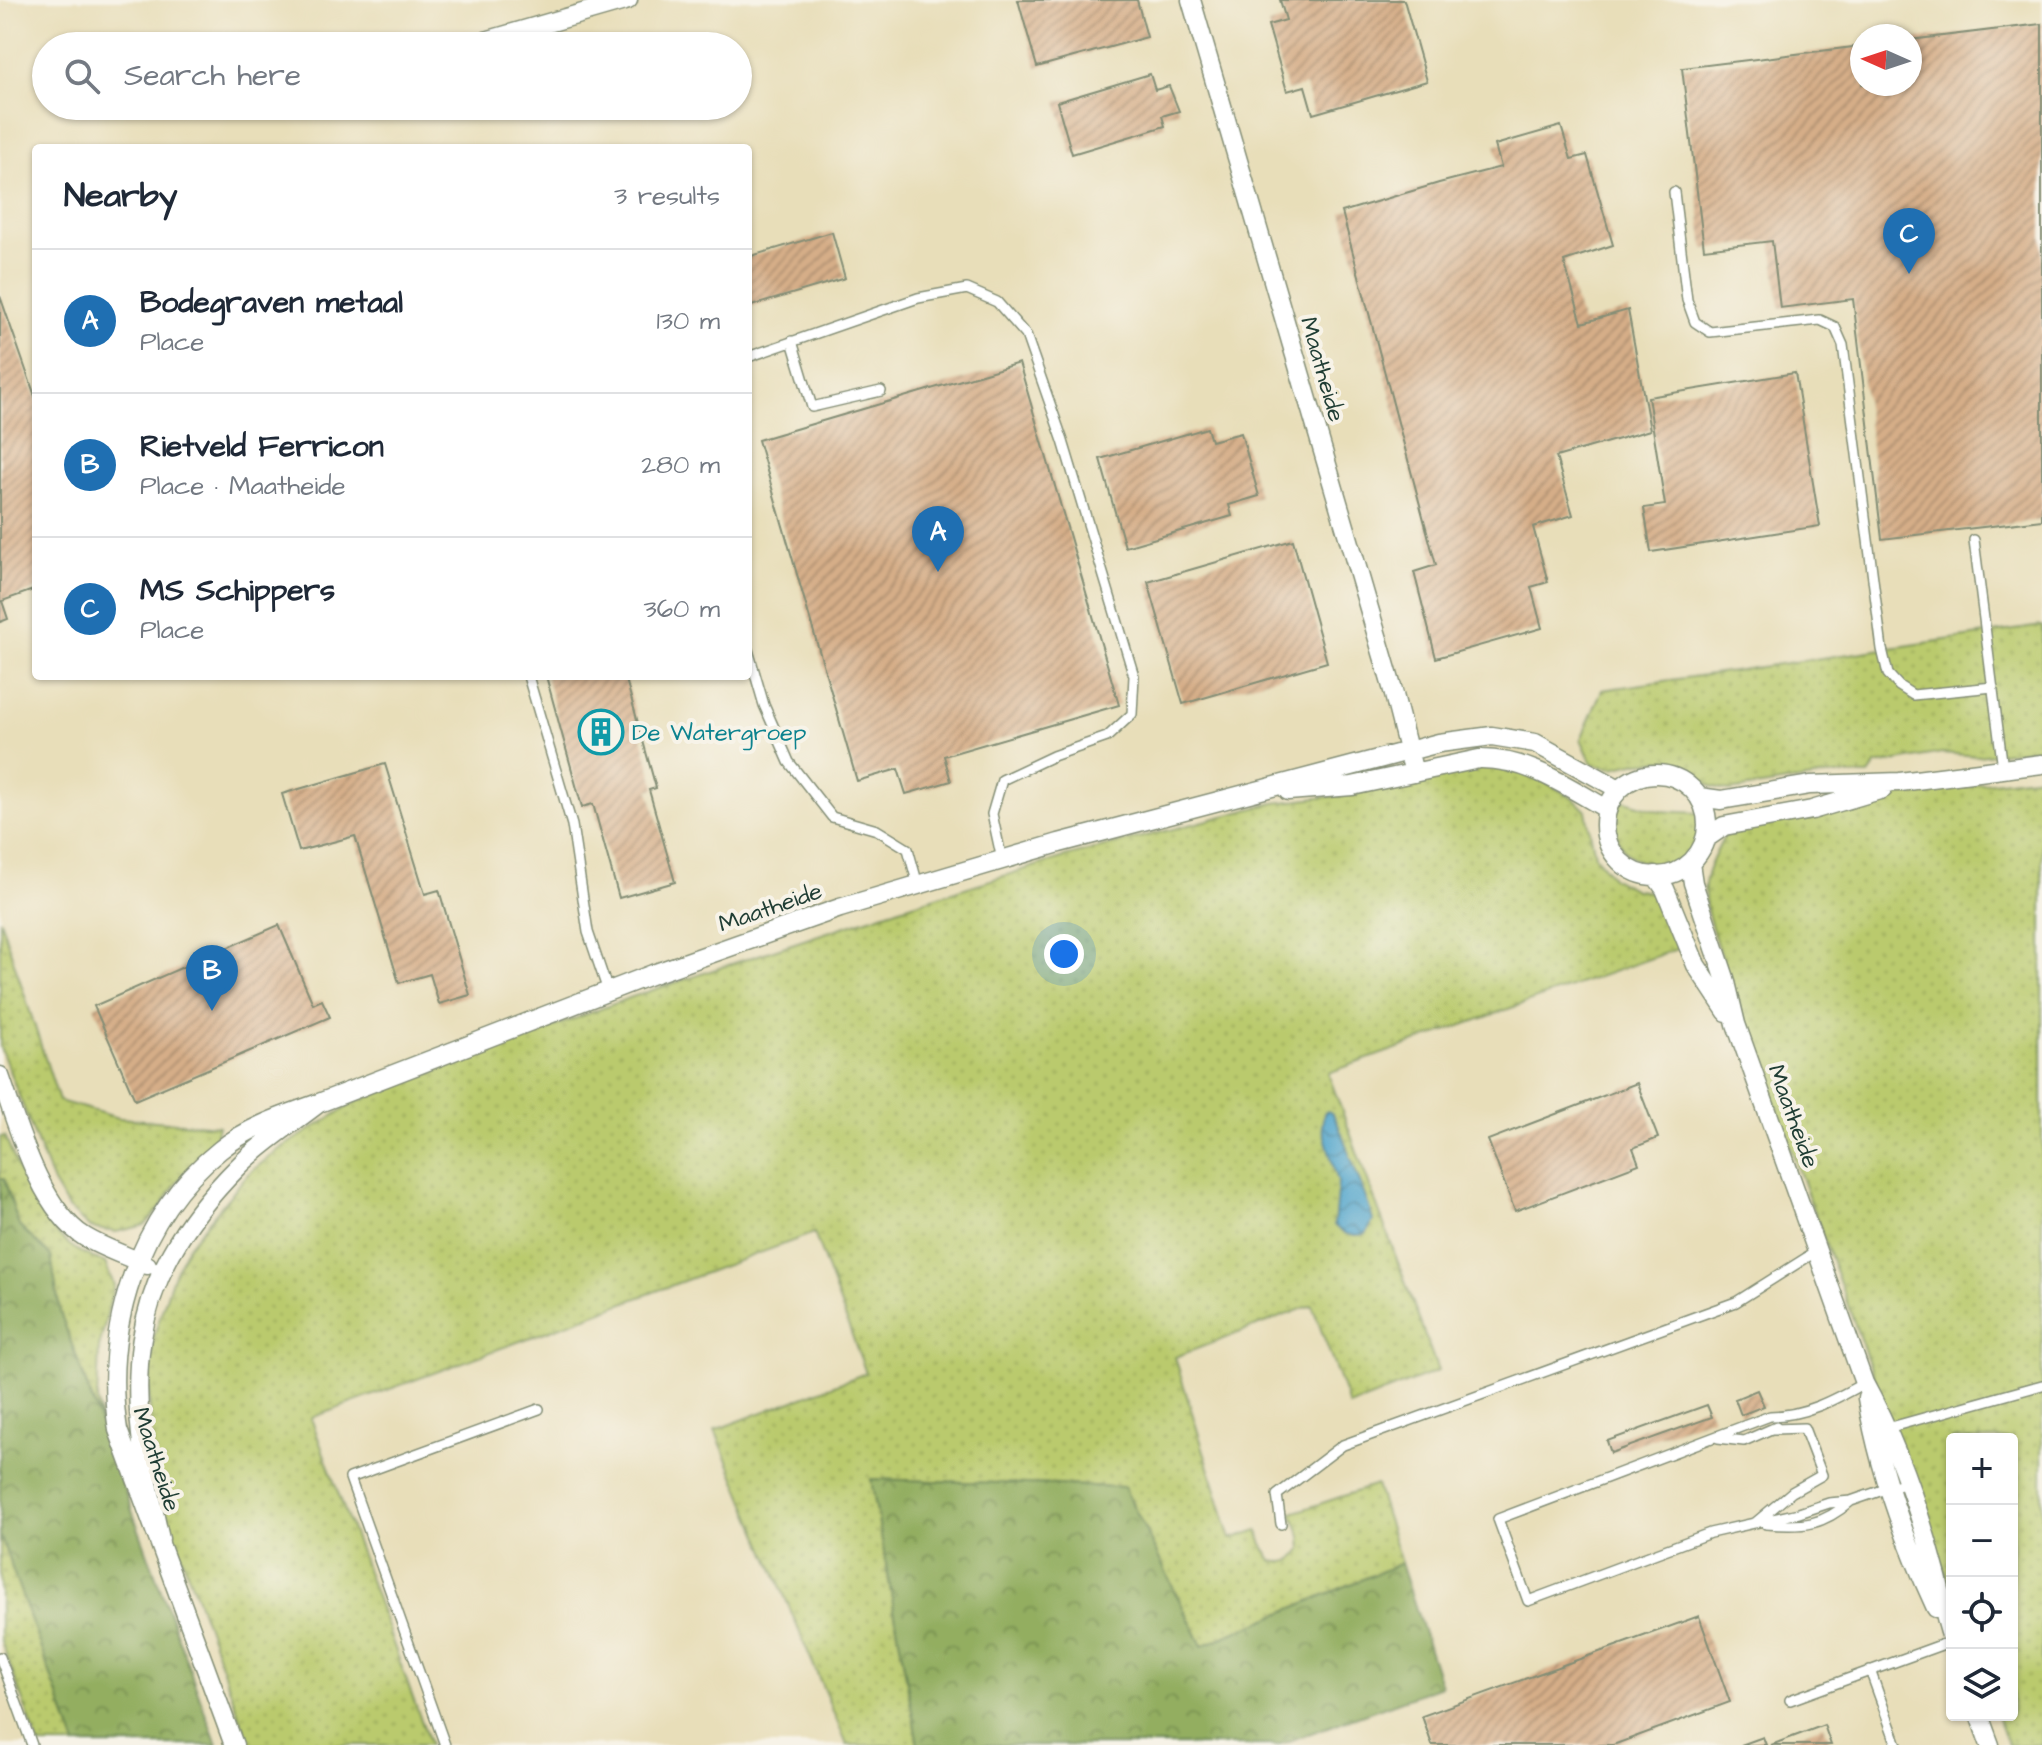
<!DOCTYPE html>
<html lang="en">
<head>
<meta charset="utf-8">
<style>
	:root { --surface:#fff; --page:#f6f6f7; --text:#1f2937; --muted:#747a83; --line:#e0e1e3; --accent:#1f6fb2 }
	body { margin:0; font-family:"Architects Daughter",sans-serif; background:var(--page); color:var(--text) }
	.controls { position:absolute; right:24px; bottom:24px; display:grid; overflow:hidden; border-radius:8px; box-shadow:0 2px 6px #0004 }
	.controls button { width:72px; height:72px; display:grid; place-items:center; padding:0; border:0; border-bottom:2px solid var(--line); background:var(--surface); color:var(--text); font:40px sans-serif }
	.compass { position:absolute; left:1850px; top:24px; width:72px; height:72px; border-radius:50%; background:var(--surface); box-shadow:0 2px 6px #0004; rotate:273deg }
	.you { position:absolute; left:1064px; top:954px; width:28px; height:28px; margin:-20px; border:6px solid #fff; border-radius:50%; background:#1a73e8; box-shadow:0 0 0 12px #1a73e833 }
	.badge { display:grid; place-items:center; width:52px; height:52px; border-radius:50%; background:var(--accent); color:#fff; font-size:26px; font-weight:700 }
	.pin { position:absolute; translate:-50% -66px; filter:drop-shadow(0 2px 4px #0008) }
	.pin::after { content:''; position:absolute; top:42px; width:28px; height:24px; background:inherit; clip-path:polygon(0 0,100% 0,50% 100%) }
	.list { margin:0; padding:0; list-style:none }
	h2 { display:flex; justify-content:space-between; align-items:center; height:104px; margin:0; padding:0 32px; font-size:34px }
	h2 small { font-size:26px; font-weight:400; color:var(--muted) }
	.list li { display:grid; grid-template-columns:52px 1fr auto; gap:24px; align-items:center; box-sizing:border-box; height:144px; padding:0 32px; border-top:2px solid var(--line) }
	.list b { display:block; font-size:30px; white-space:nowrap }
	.list p { margin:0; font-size:26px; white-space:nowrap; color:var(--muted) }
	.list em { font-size:26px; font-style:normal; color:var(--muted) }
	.icon { flex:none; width:44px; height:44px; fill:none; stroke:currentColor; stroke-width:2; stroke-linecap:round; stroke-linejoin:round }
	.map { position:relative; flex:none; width:2042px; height:1745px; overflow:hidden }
	.search { position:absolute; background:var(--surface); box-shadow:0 2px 6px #0004; left:32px; top:32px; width:720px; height:88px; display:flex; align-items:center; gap:20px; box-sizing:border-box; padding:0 28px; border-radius:44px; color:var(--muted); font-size:30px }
	.panel { position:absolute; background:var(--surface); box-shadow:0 2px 6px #0004; left:32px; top:144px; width:720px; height:536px; border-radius:8px }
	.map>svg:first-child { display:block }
	.grass { fill:url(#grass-dots); stroke:#6c8450; stroke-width:2 }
	.forest { fill:url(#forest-crowns); stroke:#59764a; stroke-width:2 }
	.water { fill:url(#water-waves); stroke:#387080; stroke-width:2 }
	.building { fill:url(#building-hatch) }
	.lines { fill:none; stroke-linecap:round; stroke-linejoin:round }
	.service-casing { stroke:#848e76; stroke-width:12 }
	.minor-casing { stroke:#848e76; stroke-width:21 }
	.service { stroke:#fff; stroke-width:9 }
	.minor { stroke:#fff; stroke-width:18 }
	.labels { text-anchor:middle; stroke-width:8; stroke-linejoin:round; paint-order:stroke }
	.street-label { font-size:24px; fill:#1f3d34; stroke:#f7f3e8 }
	.culture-label { font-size:24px; fill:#0d838f; stroke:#f7f3e8; text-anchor:start }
</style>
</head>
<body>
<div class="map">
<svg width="2042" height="1745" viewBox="0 0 2042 1745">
	<defs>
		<pattern id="grass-dots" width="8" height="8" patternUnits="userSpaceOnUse" patternTransform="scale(2)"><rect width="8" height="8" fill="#baca6d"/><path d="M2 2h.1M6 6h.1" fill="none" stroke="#9fae5f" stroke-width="1.8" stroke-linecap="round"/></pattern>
		<pattern id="forest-crowns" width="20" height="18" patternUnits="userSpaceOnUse" patternTransform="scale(2)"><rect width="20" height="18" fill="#93ae60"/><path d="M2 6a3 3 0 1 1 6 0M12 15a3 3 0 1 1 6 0" fill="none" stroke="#778f50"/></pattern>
		<pattern id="water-waves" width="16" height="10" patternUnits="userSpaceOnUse" patternTransform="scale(2)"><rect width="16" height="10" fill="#50a4cc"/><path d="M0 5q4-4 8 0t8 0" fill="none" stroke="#4287a6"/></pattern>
		<pattern id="building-hatch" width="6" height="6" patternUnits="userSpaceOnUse" patternTransform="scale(2)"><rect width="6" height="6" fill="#d6ae88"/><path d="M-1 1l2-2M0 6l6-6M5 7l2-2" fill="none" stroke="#ad8f70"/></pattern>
	</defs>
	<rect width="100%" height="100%" fill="#f7f3e8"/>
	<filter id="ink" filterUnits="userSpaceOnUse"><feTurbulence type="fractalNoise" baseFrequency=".0125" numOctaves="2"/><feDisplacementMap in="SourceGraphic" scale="16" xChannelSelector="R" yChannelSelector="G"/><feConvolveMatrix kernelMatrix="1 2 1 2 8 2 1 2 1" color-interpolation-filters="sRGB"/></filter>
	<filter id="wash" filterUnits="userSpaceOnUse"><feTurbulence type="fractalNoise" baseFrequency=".006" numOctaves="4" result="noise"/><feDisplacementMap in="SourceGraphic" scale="32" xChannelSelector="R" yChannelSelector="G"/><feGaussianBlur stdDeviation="1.8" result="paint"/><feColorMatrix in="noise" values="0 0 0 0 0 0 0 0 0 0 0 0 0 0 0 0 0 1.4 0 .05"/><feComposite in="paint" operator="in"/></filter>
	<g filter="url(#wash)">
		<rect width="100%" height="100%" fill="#e8deb9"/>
		<path class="grass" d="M2042,626V748L1978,756L1942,753L1876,765L1869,775H1833L1729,791L1711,786L1675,760L1638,762L1613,768L1593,765L1581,739L1602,690Z
			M1486,764L1525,770L1574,799L1586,811L1595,856L1612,877L1635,890L1661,893L1680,948L1328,1073L1438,1371L1349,1406L1312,1305L1175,1357L1231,1539L1258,1530L1264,1548L1272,1561C1288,1564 1294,1561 1302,1549L1301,1536L1292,1513L1376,1485L1401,1563L1202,1646L1124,1487L871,1479L918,1745H847L715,1430L866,1373L814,1233L311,1418L430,1745H250L157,1488L149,1399L153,1339L173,1276L188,1246L248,1174L281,1148L356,1102L632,997L897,909L1065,857L1274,803L1354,794Z
			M2042,776V1745H2008L1997,1715H2012V1439H1952V1592L1717,945C1700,889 1698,887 1725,835L1887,795Z
			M1622,800L1659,811L1699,813C1710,890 1588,877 1622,800Z
			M0,919L59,1101L119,1118L218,1126L214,1143L178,1181L158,1211L145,1225L116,1232L90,1228L68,1208L53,1183L0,1047Z
			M5,1136C22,1177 36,1225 77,1250C85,1255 96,1259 105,1263L114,1285L99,1348L97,1400L101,1423L60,1312L51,1256L19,1227L5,1180L0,1179V1137Z
			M0,1535L76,1745H39L0,1638Z"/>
		<path class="forest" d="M0,1179H4L19,1226L51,1256L60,1312L217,1745H76L0,1535Z
			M871,1479L1124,1487L1202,1646L1401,1563L1441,1686L1278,1745H918Z"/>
		<path class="water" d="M1328,1111L1333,1114L1338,1124L1369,1207L1373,1221L1366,1234C1352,1236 1344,1236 1334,1225L1338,1182L1322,1126L1324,1113Z"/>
		<g id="blocks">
			<path class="building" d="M1018,0H1137L1147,37L1037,67Z
				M1280,0H1404L1427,81L1313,114L1305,86L1287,91L1268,25L1286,20Z
				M2042,24V520L1882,539L1853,299L1780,308L1772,241L1704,249L1682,68L1862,46V84H1910V40Z
				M1150,74L1155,90L1169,86L1179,111L1162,116L1165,126L1072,154L1057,102Z
				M1561,126L1571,159L1587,155L1613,245L1564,261L1582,323L1628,310L1650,430L1556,457L1573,515L1533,527L1548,582L1531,587L1542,628L1436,658L1414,572L1436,565L1342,212L1439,183L1501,167L1495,145Z
				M832,232L845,278L748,307V257Z
				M0,296L36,399V589L2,601L8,619L0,622Z
				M1019,363L1119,705L944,756L951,781L906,794L898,769L857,781L758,440Z
				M1795,373L1820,526L1651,552L1644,508L1665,505L1648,397Z
				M1207,428L1211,441L1241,433L1259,496L1229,505L1232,516L1125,547L1100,459Z
				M1293,540L1327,662L1183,704L1148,582Z
				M546,676H625L656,788L649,790L675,882L619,898L593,804L582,807Z
				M385,764L425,894L439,890L470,995L439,1004L430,974L399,983L355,836L299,851L282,794Z
				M279,925L313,1004L322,1000L330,1017L135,1100L94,1006Z
				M1637,1083L1658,1138L1633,1148L1639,1164L1515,1211L1488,1140Z
				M1757,1390L1764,1406L1741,1415L1735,1399Z
				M1707,1405L1712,1417L1611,1453L1607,1441Z
				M1699,1616L1730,1702L1613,1745H1432L1422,1716Z
				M1824,1725L1831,1745H1771Z
				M1763,1737L1766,1745H1741Z"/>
		</g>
	</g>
	<g filter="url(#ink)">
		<use href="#blocks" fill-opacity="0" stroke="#848e76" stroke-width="2"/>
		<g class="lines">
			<g class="service-casing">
				<path id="service" d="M1674,192L1687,300L1695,322L1710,332L1820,320L1835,327L1843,345L1882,649L1888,674L1899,686L1913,695L1993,687
					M792,341L812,407L881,391
					M748,357L918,298L967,289L997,302L1026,335L1063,441L1134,676L1132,714L1107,737L1053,756L1002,780L992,814L1002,860
					M1974,540L2003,769
					M748,650L764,705L789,762L832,817L877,830L908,849L918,885
					M528,676L572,825L588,932L608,991
					M1864,1383C1834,1400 1804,1416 1770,1416L1498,1519L1528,1601L1710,1533L1799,1513L1829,1503L1851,1501L1906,1482
					M1884,1429L2042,1385
					M1718,1438L1744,1441L1776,1427
					M1755,1523L1792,1492L1822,1475L1804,1428L1774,1429
					M1281,1524L1277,1495L1343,1445L1736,1302L1817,1251
					M1766,1524C1804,1527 1822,1526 1851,1501
					M0,1657L32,1745
					M1870,1670L1897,1745
					M1790,1700L1952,1641
					M445,1745L350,1478L539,1409"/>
			</g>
			<g class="minor-casing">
				<path id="minor" d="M1191,0L1392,687L1414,773
					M468,46L628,0
					M1605 825a51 51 0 1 1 102 0a51 51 0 1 1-102 0Z
					M1288,791L1352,786L1479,759C1527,758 1566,786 1607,809
					M1699,797L1721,800L1810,785L1900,782L2042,764
					M1705,839L1724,826L1812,810L1883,789
					M1690,863L1693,883L1725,978L1736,1024L1864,1383C1896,1441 1919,1509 1936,1573C1942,1594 1944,1617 1952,1638
					M1655,875L1665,889L1696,965L1727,1012
					M0,1076C17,1124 40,1209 85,1237C103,1248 127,1256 147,1265
					M319,1103L653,974L840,908L1059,843L1439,743L1492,736L1535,743L1619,789
					M1867,1398C1879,1471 1905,1541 1936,1608
					M160,1539C125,1387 120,1285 238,1167C261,1143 292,1124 319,1103C285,1115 248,1127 220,1150C138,1215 102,1329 118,1430L234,1745
					M1979,1715L1990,1745"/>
			</g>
			<use href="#service" class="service"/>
			<use href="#minor" class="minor"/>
		</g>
	</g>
	<defs>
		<g id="building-ring" transform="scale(2.3)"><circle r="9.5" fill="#f7f3e8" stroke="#0f9aa8" stroke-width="1.5"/><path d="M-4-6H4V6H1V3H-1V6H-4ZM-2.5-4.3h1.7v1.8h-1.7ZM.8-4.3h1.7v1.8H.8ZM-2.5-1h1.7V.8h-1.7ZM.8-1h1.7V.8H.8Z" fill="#0f9aa8"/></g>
	</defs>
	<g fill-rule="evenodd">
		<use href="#building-ring" x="601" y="732"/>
	</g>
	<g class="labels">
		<g class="street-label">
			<text transform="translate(1323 369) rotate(74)" y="8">Maatheide</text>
			<text transform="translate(770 907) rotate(-19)" y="8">Maatheide</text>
			<text transform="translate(1794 1116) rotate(70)" y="8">Maatheide</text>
			<text transform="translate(157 1459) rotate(72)" y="8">Maatheide</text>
		</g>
		<g class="culture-label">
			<text x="632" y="740">De Watergroep</text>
		</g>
	</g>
</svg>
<div class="controls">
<button>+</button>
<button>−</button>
<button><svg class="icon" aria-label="locate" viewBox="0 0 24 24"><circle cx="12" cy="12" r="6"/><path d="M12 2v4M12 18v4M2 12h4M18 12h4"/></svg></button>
<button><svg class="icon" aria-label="layers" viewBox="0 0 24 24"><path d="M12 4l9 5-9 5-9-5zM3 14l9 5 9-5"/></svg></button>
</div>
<svg class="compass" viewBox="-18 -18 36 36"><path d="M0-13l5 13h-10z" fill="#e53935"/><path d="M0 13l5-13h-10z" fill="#747a83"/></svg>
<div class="you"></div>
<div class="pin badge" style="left:938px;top:572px">A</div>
<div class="pin badge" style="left:212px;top:1011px">B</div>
<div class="pin badge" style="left:1909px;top:274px">C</div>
<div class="search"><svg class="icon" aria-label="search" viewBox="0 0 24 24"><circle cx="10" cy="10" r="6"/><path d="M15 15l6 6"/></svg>Search here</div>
<section class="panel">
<h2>Nearby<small>3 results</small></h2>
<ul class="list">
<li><span class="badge">A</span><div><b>Bodegraven metaal</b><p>Place</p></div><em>130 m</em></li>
<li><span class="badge">B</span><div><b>Rietveld Ferricon</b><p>Place · Maatheide</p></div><em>280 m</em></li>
<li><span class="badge">C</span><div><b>MS Schippers</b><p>Place</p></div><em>360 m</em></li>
</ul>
</section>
</div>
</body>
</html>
